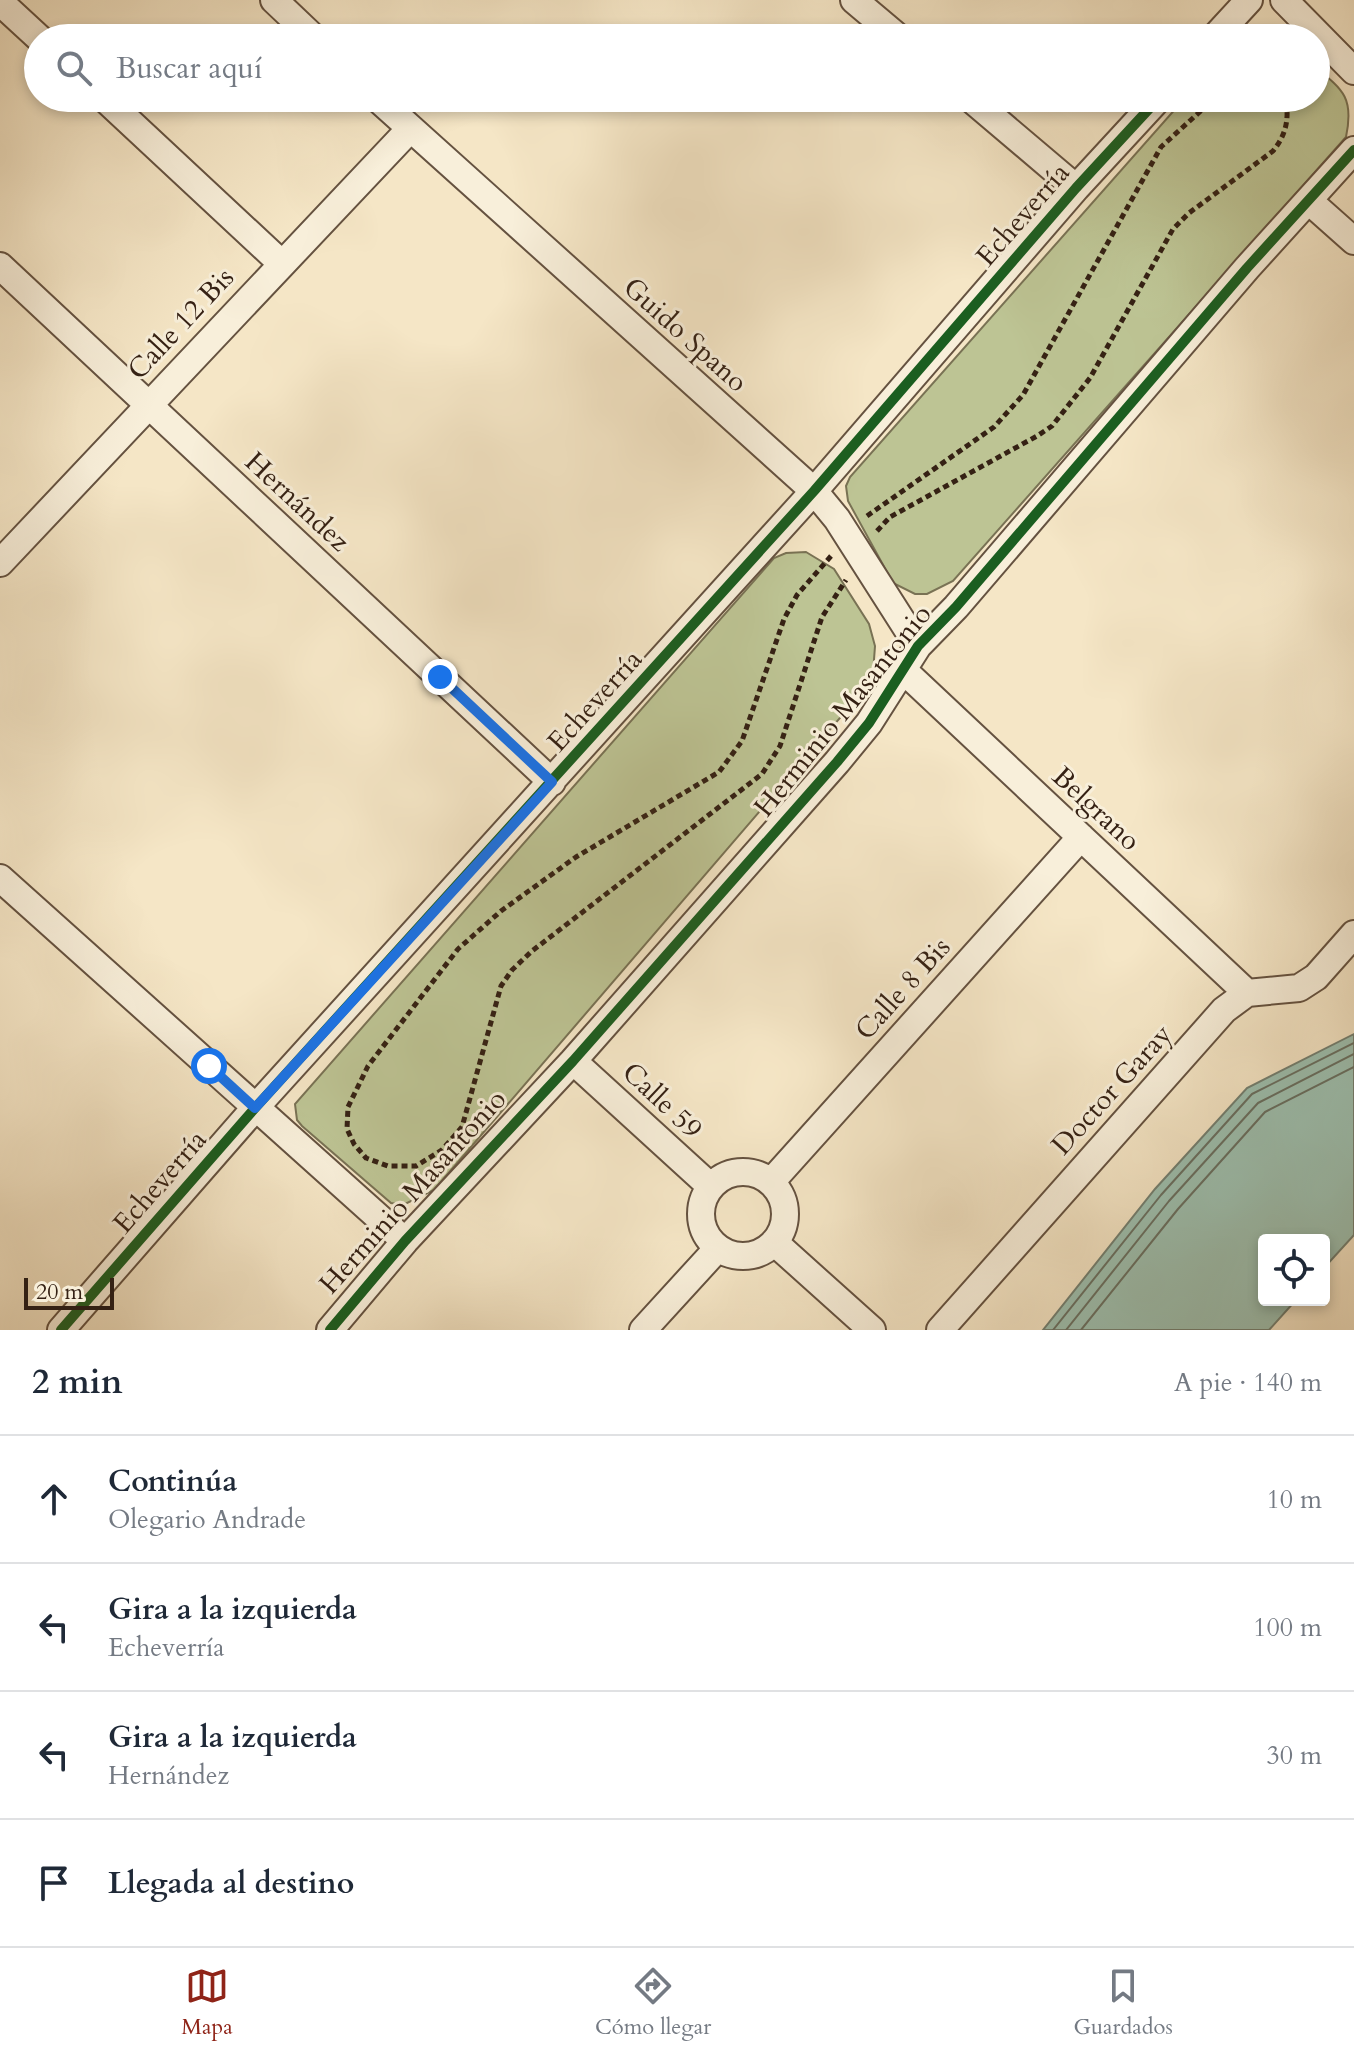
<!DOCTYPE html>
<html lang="es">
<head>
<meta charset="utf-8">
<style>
	:root { --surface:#fff; --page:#f2f2f3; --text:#1f2937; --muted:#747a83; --line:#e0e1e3; --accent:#8f2418 }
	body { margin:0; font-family:Cardo,serif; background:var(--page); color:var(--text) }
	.controls { position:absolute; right:24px; bottom:24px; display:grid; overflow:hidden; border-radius:8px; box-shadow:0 4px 12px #0003 }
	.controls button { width:72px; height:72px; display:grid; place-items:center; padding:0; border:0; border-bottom:2px solid var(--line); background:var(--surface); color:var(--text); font:40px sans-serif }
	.scale { position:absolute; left:24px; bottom:20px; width:90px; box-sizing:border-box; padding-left:8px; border:4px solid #352114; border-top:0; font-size:22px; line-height:28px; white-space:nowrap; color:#352114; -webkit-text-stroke:6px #f8efda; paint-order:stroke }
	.stop { position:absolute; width:24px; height:24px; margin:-18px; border:6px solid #1a73e8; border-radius:50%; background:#fff }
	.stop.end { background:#1a73e8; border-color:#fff; box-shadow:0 2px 8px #0008 }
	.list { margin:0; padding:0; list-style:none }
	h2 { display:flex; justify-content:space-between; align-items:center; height:104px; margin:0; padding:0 32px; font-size:34px }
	h2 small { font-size:26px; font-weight:400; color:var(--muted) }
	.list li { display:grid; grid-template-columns:52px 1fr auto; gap:24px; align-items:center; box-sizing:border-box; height:128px; padding:0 32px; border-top:2px solid var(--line) }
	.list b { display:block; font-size:30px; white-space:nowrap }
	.list p { margin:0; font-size:26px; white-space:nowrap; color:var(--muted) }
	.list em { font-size:26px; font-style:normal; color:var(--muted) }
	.icon { flex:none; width:44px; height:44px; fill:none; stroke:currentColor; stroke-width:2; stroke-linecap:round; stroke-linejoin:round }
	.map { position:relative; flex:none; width:1354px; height:1330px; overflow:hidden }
	.search { position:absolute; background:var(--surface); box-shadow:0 4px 12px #0003; left:24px; right:24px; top:24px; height:88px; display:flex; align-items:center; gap:20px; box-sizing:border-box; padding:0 28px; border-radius:44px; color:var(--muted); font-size:30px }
	.sheet { height:616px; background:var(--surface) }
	nav { display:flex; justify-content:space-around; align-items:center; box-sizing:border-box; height:112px; border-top:2px solid var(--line); background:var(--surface); font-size:22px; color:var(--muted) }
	nav a { display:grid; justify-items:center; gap:4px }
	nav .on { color:var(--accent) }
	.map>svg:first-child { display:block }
	.green { fill:#bdc494; stroke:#797254; stroke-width:2 }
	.water { fill:#9dc0b0; stroke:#738072; stroke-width:2 }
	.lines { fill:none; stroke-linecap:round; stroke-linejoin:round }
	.shore { stroke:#697062; stroke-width:2 }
	.minor-casing { stroke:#655240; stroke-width:30 }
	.path { stroke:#352114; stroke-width:5; stroke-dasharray:6 4; stroke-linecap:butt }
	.minor { stroke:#f8efda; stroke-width:26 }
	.cycleway-casing { stroke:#f8efda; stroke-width:15 }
	.cycleway { stroke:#1b5e20; stroke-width:10 }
	.route { stroke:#1a73e8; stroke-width:10 }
	.labels { text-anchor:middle; stroke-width:6; stroke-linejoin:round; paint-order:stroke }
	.street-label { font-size:28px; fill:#352114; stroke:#f8efda }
</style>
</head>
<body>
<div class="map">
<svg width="1354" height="1330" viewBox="0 0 1354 1330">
	<rect width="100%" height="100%" fill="#f5e6c6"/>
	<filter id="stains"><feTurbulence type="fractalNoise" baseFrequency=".0025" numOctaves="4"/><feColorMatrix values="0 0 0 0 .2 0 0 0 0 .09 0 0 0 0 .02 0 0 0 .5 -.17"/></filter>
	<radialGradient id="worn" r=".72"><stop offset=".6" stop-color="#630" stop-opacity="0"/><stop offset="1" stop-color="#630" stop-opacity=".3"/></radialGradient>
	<path class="green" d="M1316,68C1344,90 1354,99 1346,137L953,581L927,594H915L893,583L848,501L846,486L850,477L1185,98H1316Z
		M806,552L834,569L869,624L875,646L873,673L858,697L434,1190L403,1205L391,1203L302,1126L297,1120L295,1104L774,558L786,553Z"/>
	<path class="water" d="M1354,1034V1235L1324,1268V1240H1264V1300H1296L1269,1330H1043L1155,1189L1247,1088Z"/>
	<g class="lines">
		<path class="shore" d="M1053,1330L1161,1195L1252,1094L1354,1043
			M1066,1330L1169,1201L1258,1103L1354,1054
			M1081,1330L1178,1209L1265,1112L1354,1067"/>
		<g class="minor-casing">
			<path id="minor" d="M274,0L314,38
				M854,0L899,38
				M1284,0L1354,71
				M0,2L39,38
				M1214,38L1249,0
				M104,98L281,263
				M377,98L814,491L837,519L918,646
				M970,98L1076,188
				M1309,201L1354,241
				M0,266L552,782
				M0,563L410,129
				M902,669L1247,993
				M0,878L405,1241
				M573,1061L710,1186
				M701 1214a42 42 0 1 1 84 0a42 42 0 1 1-84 0Z
				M771,1182L1081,837
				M774,1242L872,1330
				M61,1330L255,1108L814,491L1076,188L1159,98
				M330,1330L405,1241L573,1061L837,762L869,723L918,646L956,607L1247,268L1354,150
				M643,1330L718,1248
				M940,1330L1224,1010L1247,993L1299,988L1316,977L1354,934"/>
		</g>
		<path class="path" d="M867,516L994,427L1023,395L1161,147L1215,98
			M877,531L890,517L1037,436L1052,426L1090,378L1173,229L1189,213L1273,151C1286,135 1290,118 1285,98
			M831,556L797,595L784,619L742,741L719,772L576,857L501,911L458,949L368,1066L348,1107L347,1129L354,1144L366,1158L388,1166H416L442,1150L462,1127L501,986L512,970L532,951L762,774L780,746L822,617L846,580"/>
		<use href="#minor" class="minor"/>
		<g class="cycleway-casing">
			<path id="cycleway" d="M61,1330L255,1108L814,491L1076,188L1159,98
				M330,1330L405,1241L573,1061L837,762L869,723L918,646L956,607L1247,268L1354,150"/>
		</g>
		<use href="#cycleway" class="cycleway"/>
	</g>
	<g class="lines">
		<path class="route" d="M209,1066L255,1108L552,782L440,677"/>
	</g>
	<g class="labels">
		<g class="street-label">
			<text transform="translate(1022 214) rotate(-49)" y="10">Echeverría</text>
			<text transform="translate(180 323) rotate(-47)" y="10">Calle 12 Bis</text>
			<text transform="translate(686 334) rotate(42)" y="10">Guido Spano</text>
			<text transform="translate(298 501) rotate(43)" y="10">Hernández</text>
			<text transform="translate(594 700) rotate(-48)" y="10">Echeverría</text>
			<text transform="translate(842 710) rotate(-51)" y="10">Herminio Masantonio</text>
			<text transform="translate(1097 808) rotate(43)" y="10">Belgrano</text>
			<text transform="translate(902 988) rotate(-48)" y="10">Calle 8 Bis</text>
			<text transform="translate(1111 1089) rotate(-48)" y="10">Doctor Garay</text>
			<text transform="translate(663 1100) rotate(43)" y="10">Calle 59</text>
			<text transform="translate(159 1181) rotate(-49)" y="10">Echeverría</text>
			<text transform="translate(412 1191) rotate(-48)" y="10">Herminio Masantonio</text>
		</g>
	</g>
	<rect width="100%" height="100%" filter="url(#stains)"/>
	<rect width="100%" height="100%" fill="url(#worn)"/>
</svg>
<div class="controls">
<button><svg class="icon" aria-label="locate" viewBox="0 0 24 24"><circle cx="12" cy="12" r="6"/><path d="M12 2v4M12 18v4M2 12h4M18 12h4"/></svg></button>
</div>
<div class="scale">20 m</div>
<div class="stop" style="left:209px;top:1066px"></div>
<div class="stop end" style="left:440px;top:677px"></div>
<div class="search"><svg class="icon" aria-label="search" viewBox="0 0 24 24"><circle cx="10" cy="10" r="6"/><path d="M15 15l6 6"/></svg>Buscar aquí</div>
</div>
<section class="sheet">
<h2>2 min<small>A pie · 140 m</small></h2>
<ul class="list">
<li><svg class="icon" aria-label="ahead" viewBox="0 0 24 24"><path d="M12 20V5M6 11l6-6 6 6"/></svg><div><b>Continúa</b><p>Olegario Andrade</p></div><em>10 m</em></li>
<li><svg class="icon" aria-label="left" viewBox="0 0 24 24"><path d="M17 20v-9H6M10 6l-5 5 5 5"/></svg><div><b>Gira a la izquierda</b><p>Echeverría</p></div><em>100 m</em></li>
<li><svg class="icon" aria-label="left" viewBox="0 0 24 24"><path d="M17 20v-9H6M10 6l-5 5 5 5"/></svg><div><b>Gira a la izquierda</b><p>Hernández</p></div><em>30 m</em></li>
<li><svg class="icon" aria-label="arrive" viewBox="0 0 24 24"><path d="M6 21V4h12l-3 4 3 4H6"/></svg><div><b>Llegada al destino</b></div></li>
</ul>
</section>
<nav>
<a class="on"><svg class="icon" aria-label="map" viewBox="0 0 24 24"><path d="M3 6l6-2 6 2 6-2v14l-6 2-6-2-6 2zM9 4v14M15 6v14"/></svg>Mapa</a>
<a><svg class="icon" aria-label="directions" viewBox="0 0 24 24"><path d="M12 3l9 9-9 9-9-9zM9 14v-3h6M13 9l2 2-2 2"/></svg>Cómo llegar</a>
<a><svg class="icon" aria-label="saved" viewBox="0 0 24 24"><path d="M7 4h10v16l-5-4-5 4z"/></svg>Guardados</a>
</nav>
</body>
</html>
